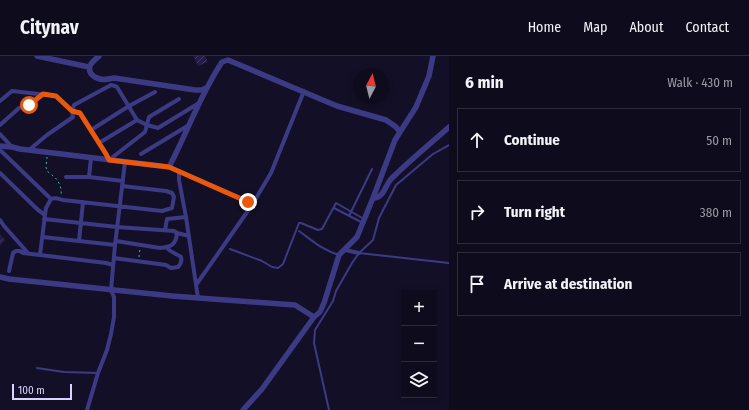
<!DOCTYPE html>
<html lang="en">
<head>
<meta charset="utf-8">
<style>
	:root { --surface:#0e0b1c; --page:#1c1929; --text:#f1f3f6; --muted:#9b9ba3; --line:#2e2b3b }
	body { margin:0; font-family:"Fira Sans Condensed",sans-serif; background:var(--page); color:var(--text) }
	.controls { position:absolute; right:12px; bottom:12px; display:grid; overflow:hidden; border-radius:0px; box-shadow:0 2px 6px #0003 }
	.controls button { width:36px; height:36px; display:grid; place-items:center; padding:0; border:0; border-bottom:1px solid var(--line); background:var(--surface); color:var(--text); font:20px sans-serif }
	.compass { position:absolute; left:353px; top:12px; width:36px; height:36px; border-radius:50%; background:var(--surface); box-shadow:0 2px 6px #0003; rotate:7deg }
	.scale { position:absolute; left:12px; bottom:10px; width:60px; box-sizing:border-box; padding-left:4px; border:2px solid #d9d4ff; border-top:0; font-size:11px; line-height:14px; white-space:nowrap; color:#d9d4ff; -webkit-text-stroke:3px #130f26; paint-order:stroke }
	.stop { position:absolute; width:12px; height:12px; margin:-9px; border:3px solid #ea580c; border-radius:50%; background:#fff }
	.stop.end { background:#ea580c; border-color:#fff; box-shadow:0 1px 4px #0008 }
	.list { margin:0; padding:0; list-style:none }
	h2 { display:flex; justify-content:space-between; align-items:center; height:52px; margin:0; padding:0 16px; font-size:17px }
	h2 small { font-size:13px; font-weight:400; color:var(--muted) }
	.list li { display:grid; grid-template-columns:26px 1fr auto; gap:12px; align-items:center; box-sizing:border-box; height:64px; margin:0 8px 8px; padding:0 8px; border:1px solid var(--line); border-radius:0px }
	.list b { display:block; font-size:15px; white-space:nowrap }
	.list em { font-size:13px; font-style:normal; color:var(--muted) }
	.icon { flex:none; width:22px; height:22px; fill:none; stroke:currentColor; stroke-width:2; stroke-linecap:round; stroke-linejoin:round }
	.map { position:relative; flex:none; width:449px; height:354px; overflow:hidden }
	header { display:flex; align-items:center; gap:24px; box-sizing:border-box; height:56px; padding:0 20px; background:var(--surface); border-bottom:1px solid var(--line) }
	header strong { font-size:19px }
	nav { display:flex; gap:22px; margin-inline-start:auto; font-size:14px }
	main { display:flex }
	aside { flex:1; background:var(--surface) }
	.map>svg:first-child { display:block }
	.building { fill:url(#building-hatch) }
	.lines { fill:none; stroke-linecap:round; stroke-linejoin:round }
	.path { stroke:#2fb8b0; stroke-width:1; stroke-dasharray:2 3; stroke-linecap:butt }
	.service { stroke:#3d3a85; stroke-width:2 }
	.minor { stroke:#3d3a85; stroke-width:4 }
	.tertiary { stroke:#3d3a85; stroke-width:5.5 }
	.route { stroke:#ea580c; stroke-width:5 }
</style>
</head>
<body>
<header>
<strong>Citynav</strong>
<nav><a>Home</a><a>Map</a><a>About</a><a>Contact</a></nav>
</header>
<main>
<div class="map">
<svg width="449" height="354" viewBox="0 0 449 354">
	<defs>
		<pattern id="building-hatch" width="6" height="6" patternUnits="userSpaceOnUse"><rect width="6" height="6" fill="#241b47"/><path d="M-1 1l2-2M0 6l6-6M5 7l2-2" fill="none" stroke="#433b63"/></pattern>
	</defs>
	<rect width="100%" height="100%" fill="#130f26"/>
	<path class="building" d="M193,0H205L208,6L198,10Z
		M0,179L5,184L0,190Z"/>
	<g class="lines">
		<path class="path" d="M47,101C47,105 45,111 47,115C48,116 51,118 52,119C59,124 62,132 61,140
			M139,201L140,192"/>
		<path class="service" d="M334,152L361,166
			M349,160L372,113
			M299,175C313,185 322,194 339,199
			M230,193L262,205L272,211L278,212L283,208L299,167H301L318,174L322,173L336,147L364,163
			M359,197L449,207
			M37,312L64,316L98,317
			M329,354L314,287L315,274L333,245L336,235L352,207L359,197L373,184L379,162L396,129L433,98L449,89"/>
		<path class="minor" d="M0,45L12,35L56,40L72,55L80,57L106,98L109,104L145,76L149,61L179,43
			M0,69L19,52L29,49L42,38
			M91,74L129,50L155,36
			M0,78L12,91
			M99,87L137,64
			M0,94L51,143
			M29,94L47,79L73,61L72,55L74,49L111,29L115,30L117,31L137,64L147,69L158,72L199,47
			M141,98L189,69
			M169,111L241,142L252,149
			M179,116V124L186,161L198,242
			M0,117L38,154L45,159
			M66,121H89L123,125
			M89,121L91,102
			M44,163L117,171L174,175L177,177C176,189 171,191 160,192L116,185
			M0,164L4,170L28,197
			M165,174L167,163L186,161
			M177,177L189,180
			M43,181L115,189
			M79,185L83,146
			M345,194L359,197
			M40,199L45,159L46,152L51,143C55,141 59,143 63,144L162,155L172,152L174,141L172,137L166,135L122,130
			M114,202L166,209L171,212L178,211C181,208 182,205 181,201C175,197 171,197 166,191
			M9,215L13,197L16,195H20L23,197L40,199L106,207L113,209
			M196,229L252,149L271,117L304,35
			M87,354L98,317L107,294L111,278L114,261V241L111,234L115,189L125,106"/>
		<path class="tertiary" d="M37,0L89,11
			M99,0C96,3 91,6 90,10C87,20 100,25 108,23C110,23 112,22 114,22L195,34H202L206,32
			M0,90L12,91L20,93L169,111C187,77 200,39 222,6L228,4L337,50L386,64L396,71L400,76
			M373,142L395,84L416,51L429,20L433,0
			M0,221L9,223L172,240L295,249L314,261L320,256L324,247L339,199L357,181L373,142C383,143 385,130 391,123C409,105 430,88 449,71
			M243,354L262,333L314,261"/>
	</g>
	<g class="lines">
		<path class="route" d="M29,49L43,38L56,40L72,55L80,57L106,98L109,104L169,111L248,146"/>
	</g>
</svg>
<div class="controls">
<button>+</button>
<button>−</button>
<button><svg class="icon" aria-label="layers" viewBox="0 0 24 24"><path d="M12 4l9 5-9 5-9-5zM3 14l9 5 9-5"/></svg></button>
</div>
<svg class="compass" viewBox="-18 -18 36 36"><path d="M0-13l5 13h-10z" fill="#e53935"/><path d="M0 13l5-13h-10z" fill="#9b9ba3"/></svg>
<div class="scale">100 m</div>
<div class="stop" style="left:29px;top:49px"></div>
<div class="stop end" style="left:248px;top:146px"></div>
</div>
<aside>
<h2>6 min<small>Walk · 430 m</small></h2>
<ul class="list">
<li><svg class="icon" aria-label="ahead" viewBox="0 0 24 24"><path d="M12 20V5M6 11l6-6 6 6"/></svg><div><b>Continue</b></div><em>50 m</em></li>
<li><svg class="icon" aria-label="right" viewBox="0 0 24 24"><path d="M7 20v-9h11M14 6l5 5-5 5"/></svg><div><b>Turn right</b></div><em>380 m</em></li>
<li><svg class="icon" aria-label="arrive" viewBox="0 0 24 24"><path d="M6 21V4h12l-3 4 3 4H6"/></svg><div><b>Arrive at destination</b></div></li>
</ul>
</aside>
</main>
</body>
</html>
